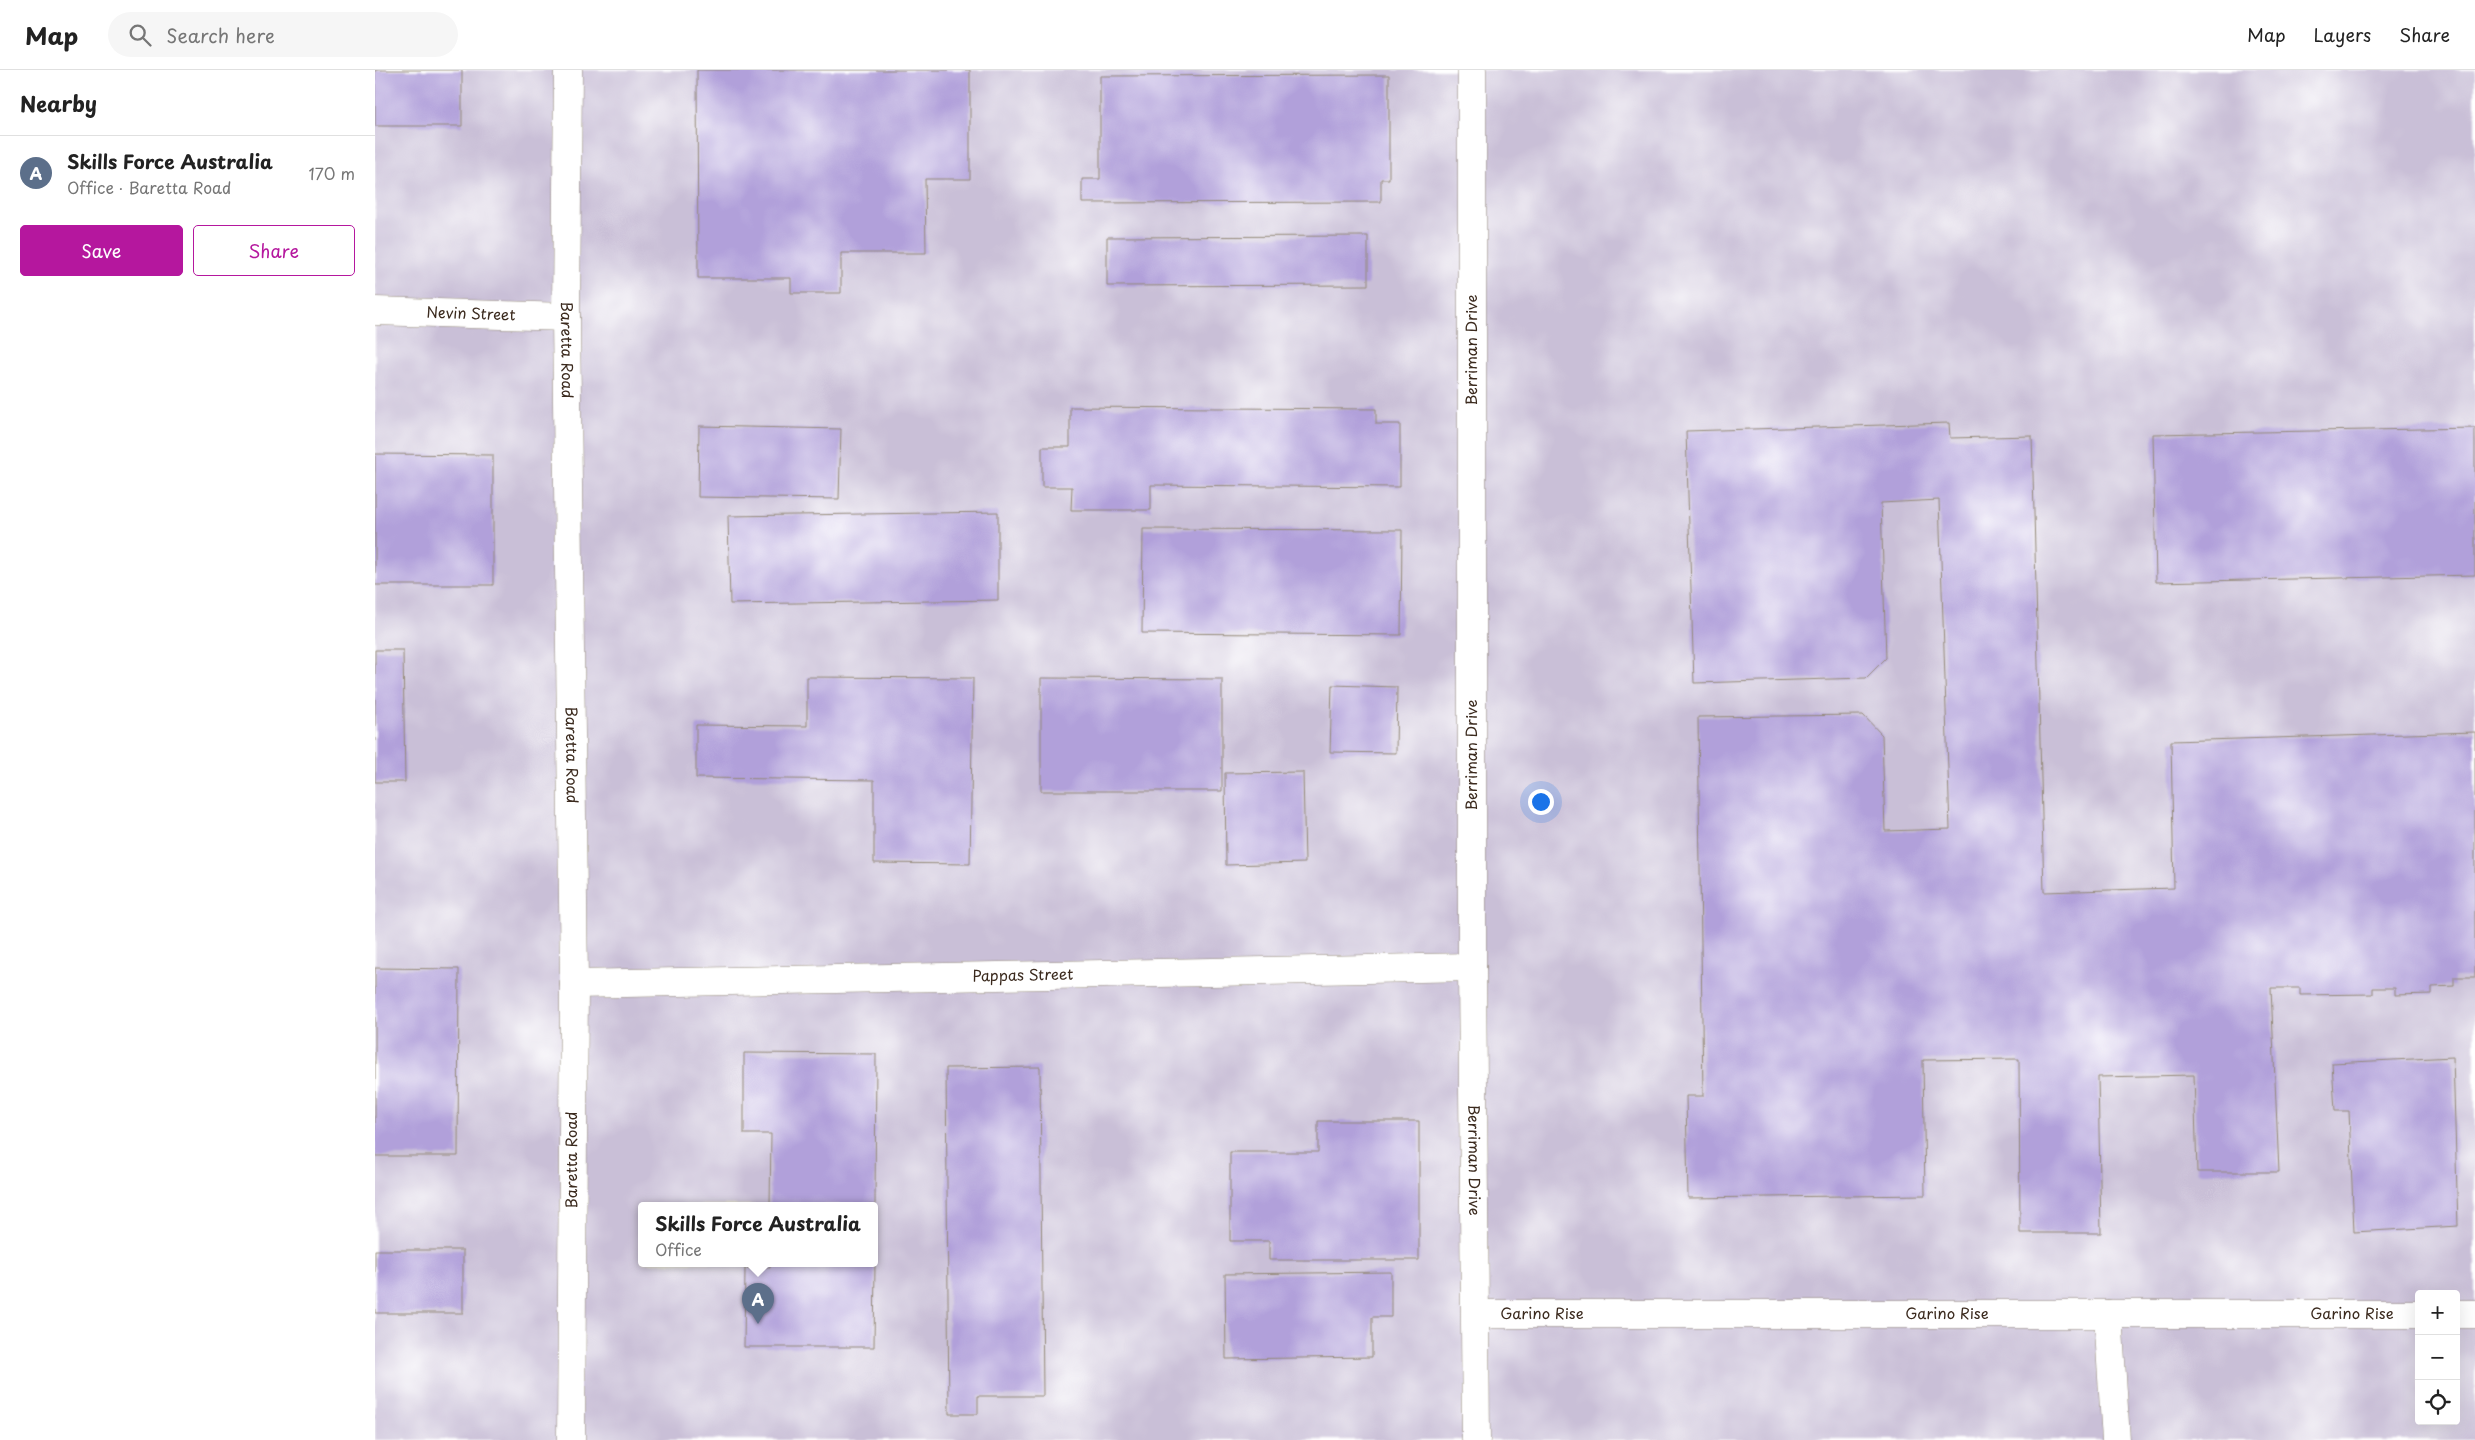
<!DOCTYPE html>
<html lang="en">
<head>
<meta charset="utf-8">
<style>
	:root { --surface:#fff; --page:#f6f6f6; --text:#222; --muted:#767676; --line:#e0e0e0; --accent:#b5179e }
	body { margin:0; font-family:"Playpen Sans",sans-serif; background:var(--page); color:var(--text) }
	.controls { position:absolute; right:15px; bottom:15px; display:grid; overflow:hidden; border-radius:5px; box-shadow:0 5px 20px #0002 }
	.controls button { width:45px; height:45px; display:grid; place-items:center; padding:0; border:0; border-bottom:1px solid var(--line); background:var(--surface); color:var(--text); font:25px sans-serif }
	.you { position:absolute; left:1165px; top:731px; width:18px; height:18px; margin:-12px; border:4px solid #fff; border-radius:50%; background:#1a73e8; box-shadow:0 0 0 8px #1a73e833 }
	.badge { display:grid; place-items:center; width:32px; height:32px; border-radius:50%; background:var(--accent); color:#fff; font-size:16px; font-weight:700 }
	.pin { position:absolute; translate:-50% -41px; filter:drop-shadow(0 1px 2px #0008) }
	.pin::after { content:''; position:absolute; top:26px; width:18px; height:15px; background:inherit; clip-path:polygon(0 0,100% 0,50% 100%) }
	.popup { position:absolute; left:263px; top:1132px; width:240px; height:65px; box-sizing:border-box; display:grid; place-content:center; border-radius:5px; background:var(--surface); filter:drop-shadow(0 1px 4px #0005); font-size:16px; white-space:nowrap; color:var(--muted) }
	.popup b { font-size:19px; color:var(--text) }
	.popup::after { content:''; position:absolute; left:50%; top:100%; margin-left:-10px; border:10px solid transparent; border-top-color:var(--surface) }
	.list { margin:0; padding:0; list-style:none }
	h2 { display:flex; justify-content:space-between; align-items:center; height:65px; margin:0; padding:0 20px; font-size:21px }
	h2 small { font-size:16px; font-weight:400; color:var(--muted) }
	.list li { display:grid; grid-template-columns:32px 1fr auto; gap:15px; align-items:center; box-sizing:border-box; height:75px; padding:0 20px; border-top:1px solid var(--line) }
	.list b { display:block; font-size:19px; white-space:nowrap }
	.list p { margin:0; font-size:16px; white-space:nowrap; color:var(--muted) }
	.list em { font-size:16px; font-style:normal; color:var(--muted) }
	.actions { display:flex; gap:10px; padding:15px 20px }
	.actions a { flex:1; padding:11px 0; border:1px solid var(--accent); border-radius:5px; text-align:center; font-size:18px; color:var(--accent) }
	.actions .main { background:var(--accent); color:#fff }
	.icon { flex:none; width:28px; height:28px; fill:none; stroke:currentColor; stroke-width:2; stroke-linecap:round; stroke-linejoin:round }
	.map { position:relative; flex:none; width:2100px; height:1370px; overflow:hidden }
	header { display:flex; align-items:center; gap:30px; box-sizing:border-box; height:70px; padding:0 25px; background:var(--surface); border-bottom:1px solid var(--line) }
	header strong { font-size:24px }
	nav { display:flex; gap:28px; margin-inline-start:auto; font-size:18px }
	.search { width:350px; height:45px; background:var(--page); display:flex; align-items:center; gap:12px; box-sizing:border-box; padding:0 18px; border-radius:28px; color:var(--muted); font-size:19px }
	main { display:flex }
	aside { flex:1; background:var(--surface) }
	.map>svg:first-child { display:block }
	.industrial { fill:#c9bfd7; fill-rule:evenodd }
	.building { fill:#b1a0da }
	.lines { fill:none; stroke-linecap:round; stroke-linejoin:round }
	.minor-casing { stroke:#948a78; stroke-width:29 }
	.minor { stroke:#fff; stroke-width:28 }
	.labels { text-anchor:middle; stroke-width:4; stroke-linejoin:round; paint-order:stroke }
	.street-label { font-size:15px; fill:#3b2a1e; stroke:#fff }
</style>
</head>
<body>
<header>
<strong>Map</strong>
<div class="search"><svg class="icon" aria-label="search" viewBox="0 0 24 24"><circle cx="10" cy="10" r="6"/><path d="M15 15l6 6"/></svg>Search here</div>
<nav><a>Map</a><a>Layers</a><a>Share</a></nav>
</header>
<main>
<aside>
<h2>Nearby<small></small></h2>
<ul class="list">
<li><span class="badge" style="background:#5c6f8a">A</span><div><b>Skills Force Australia</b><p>Office · Baretta Road</p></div><em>170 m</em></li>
</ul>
<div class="actions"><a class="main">Save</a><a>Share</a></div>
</aside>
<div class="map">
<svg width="2100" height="1370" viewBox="0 0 2100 1370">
	<rect width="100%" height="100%" fill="#fff"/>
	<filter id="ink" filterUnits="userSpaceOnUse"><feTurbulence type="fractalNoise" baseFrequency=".02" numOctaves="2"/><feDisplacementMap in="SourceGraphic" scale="10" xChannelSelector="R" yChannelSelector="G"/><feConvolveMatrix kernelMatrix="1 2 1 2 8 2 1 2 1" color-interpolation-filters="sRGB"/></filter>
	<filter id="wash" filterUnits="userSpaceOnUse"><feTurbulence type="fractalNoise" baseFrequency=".0096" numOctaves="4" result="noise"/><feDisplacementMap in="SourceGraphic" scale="20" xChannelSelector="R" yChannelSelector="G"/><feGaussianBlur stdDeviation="1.12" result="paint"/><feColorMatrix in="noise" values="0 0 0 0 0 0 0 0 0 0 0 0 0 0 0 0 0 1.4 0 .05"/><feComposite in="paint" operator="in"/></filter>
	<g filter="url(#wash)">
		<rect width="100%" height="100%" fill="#eeead1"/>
		<path class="industrial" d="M0,0H2100V1370H0ZM267,1135H499V1193H267ZM2044,1224H2081V1351H2044Z"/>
		<g id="blocks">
			<path class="building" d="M0,0H87V56H0Z
				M322,0H595V109H550L551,183H466V223H416V208H323Z
				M1014,5V109H1006V132L707,133V109H725V6Z
				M993,166V215L732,216V167Z
				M695,337L1001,339V354H1025V417L776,415V440H696L697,417H667V377H695Z
				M1574,353L1575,368L1657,366L1669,822L1799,818L1796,671L2100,662V907H2079V916L2057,917V924L2020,925V918H1998V924L1925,925V918H1896L1904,1102H1822L1819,1005L1723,1007L1726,1163H1645L1644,989L1548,990L1550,1125L1313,1128L1311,1026H1328L1323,647L1488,645L1507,665L1510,761L1575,759L1564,430L1506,433L1511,588L1491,608L1319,613L1311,361Z
				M324,356L466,359L464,429L323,427Z
				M2100,358V505L1781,512L1778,364Z
				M0,384L118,385V515H0Z
				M623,442V530L355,534L353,446Z
				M768,459L1027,460L1026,565L767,563Z
				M0,580H28L30,712H0Z
				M432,607L598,608L595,794L499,793V710L321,708V655L432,656Z
				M666,608L847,609V721H666Z
				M957,615L1022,617L1021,683L955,682Z
				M928,702L930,793L851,795L850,703Z
				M0,898L84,899L83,1086H0Z
				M369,983L501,984L500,1135H395L396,1064H369Z
				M2078,987L2083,1156L1979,1162L1974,1041H1960L1957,993Z
				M665,997L668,1326H603V1344H574L571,998Z
				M943,1051H1044V1190H894V1171H855V1082H943Z
				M0,1180H88V1243H0Z
				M395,1193H500L499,1277H369L370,1198H395Z
				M1016,1202V1247H997V1287L851,1289L850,1204Z"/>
		</g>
	</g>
	<g filter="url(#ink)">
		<use href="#blocks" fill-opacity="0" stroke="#948a78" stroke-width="1"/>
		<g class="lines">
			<g class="minor-casing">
				<g id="minor">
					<path id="s1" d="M193,0L191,247L199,914L196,1370"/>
					<path id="s2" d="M1097,0V897L1101,1370"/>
					<path id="s3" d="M0,241L191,247"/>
					<path id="s4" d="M199,914L1097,897"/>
					<path id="s5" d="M1101,1244H2044"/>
					<path d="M1733,1244L1741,1370"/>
					<path d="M2081,1244H2100"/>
				</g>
			</g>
			<use href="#minor" class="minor"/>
		</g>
	</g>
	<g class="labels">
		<g class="street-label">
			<text dy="5" stroke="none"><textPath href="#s3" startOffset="96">Nevin Street</textPath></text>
			<text dy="5" stroke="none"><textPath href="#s1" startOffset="280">Baretta Road</textPath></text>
			<text transform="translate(1097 280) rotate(-90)" y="5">Berriman Drive</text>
			<text dy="5" stroke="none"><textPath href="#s1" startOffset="685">Baretta Road</textPath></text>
			<text transform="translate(1097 685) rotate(-90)" y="5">Berriman Drive</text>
			<text dy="5" stroke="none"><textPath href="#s4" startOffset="449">Pappas Street</textPath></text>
			<text transform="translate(197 1090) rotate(-90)" y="5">Baretta Road</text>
			<text dy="5" stroke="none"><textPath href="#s2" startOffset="1090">Berriman Drive</textPath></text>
			<text dy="5" stroke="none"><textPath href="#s5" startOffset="66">Garino Rise</textPath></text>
			<text dy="5" stroke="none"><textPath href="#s5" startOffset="471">Garino Rise</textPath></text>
			<text dy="5" stroke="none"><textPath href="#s5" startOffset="876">Garino Rise</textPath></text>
		</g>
	</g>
</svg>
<div class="controls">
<button>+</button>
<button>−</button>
<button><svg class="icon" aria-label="locate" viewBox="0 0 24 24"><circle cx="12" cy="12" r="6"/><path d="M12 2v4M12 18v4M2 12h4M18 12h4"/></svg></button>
</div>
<div class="you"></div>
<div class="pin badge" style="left:383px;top:1254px;background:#5c6f8a">A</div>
<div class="popup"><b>Skills Force Australia</b>Office</div>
</div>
</main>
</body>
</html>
